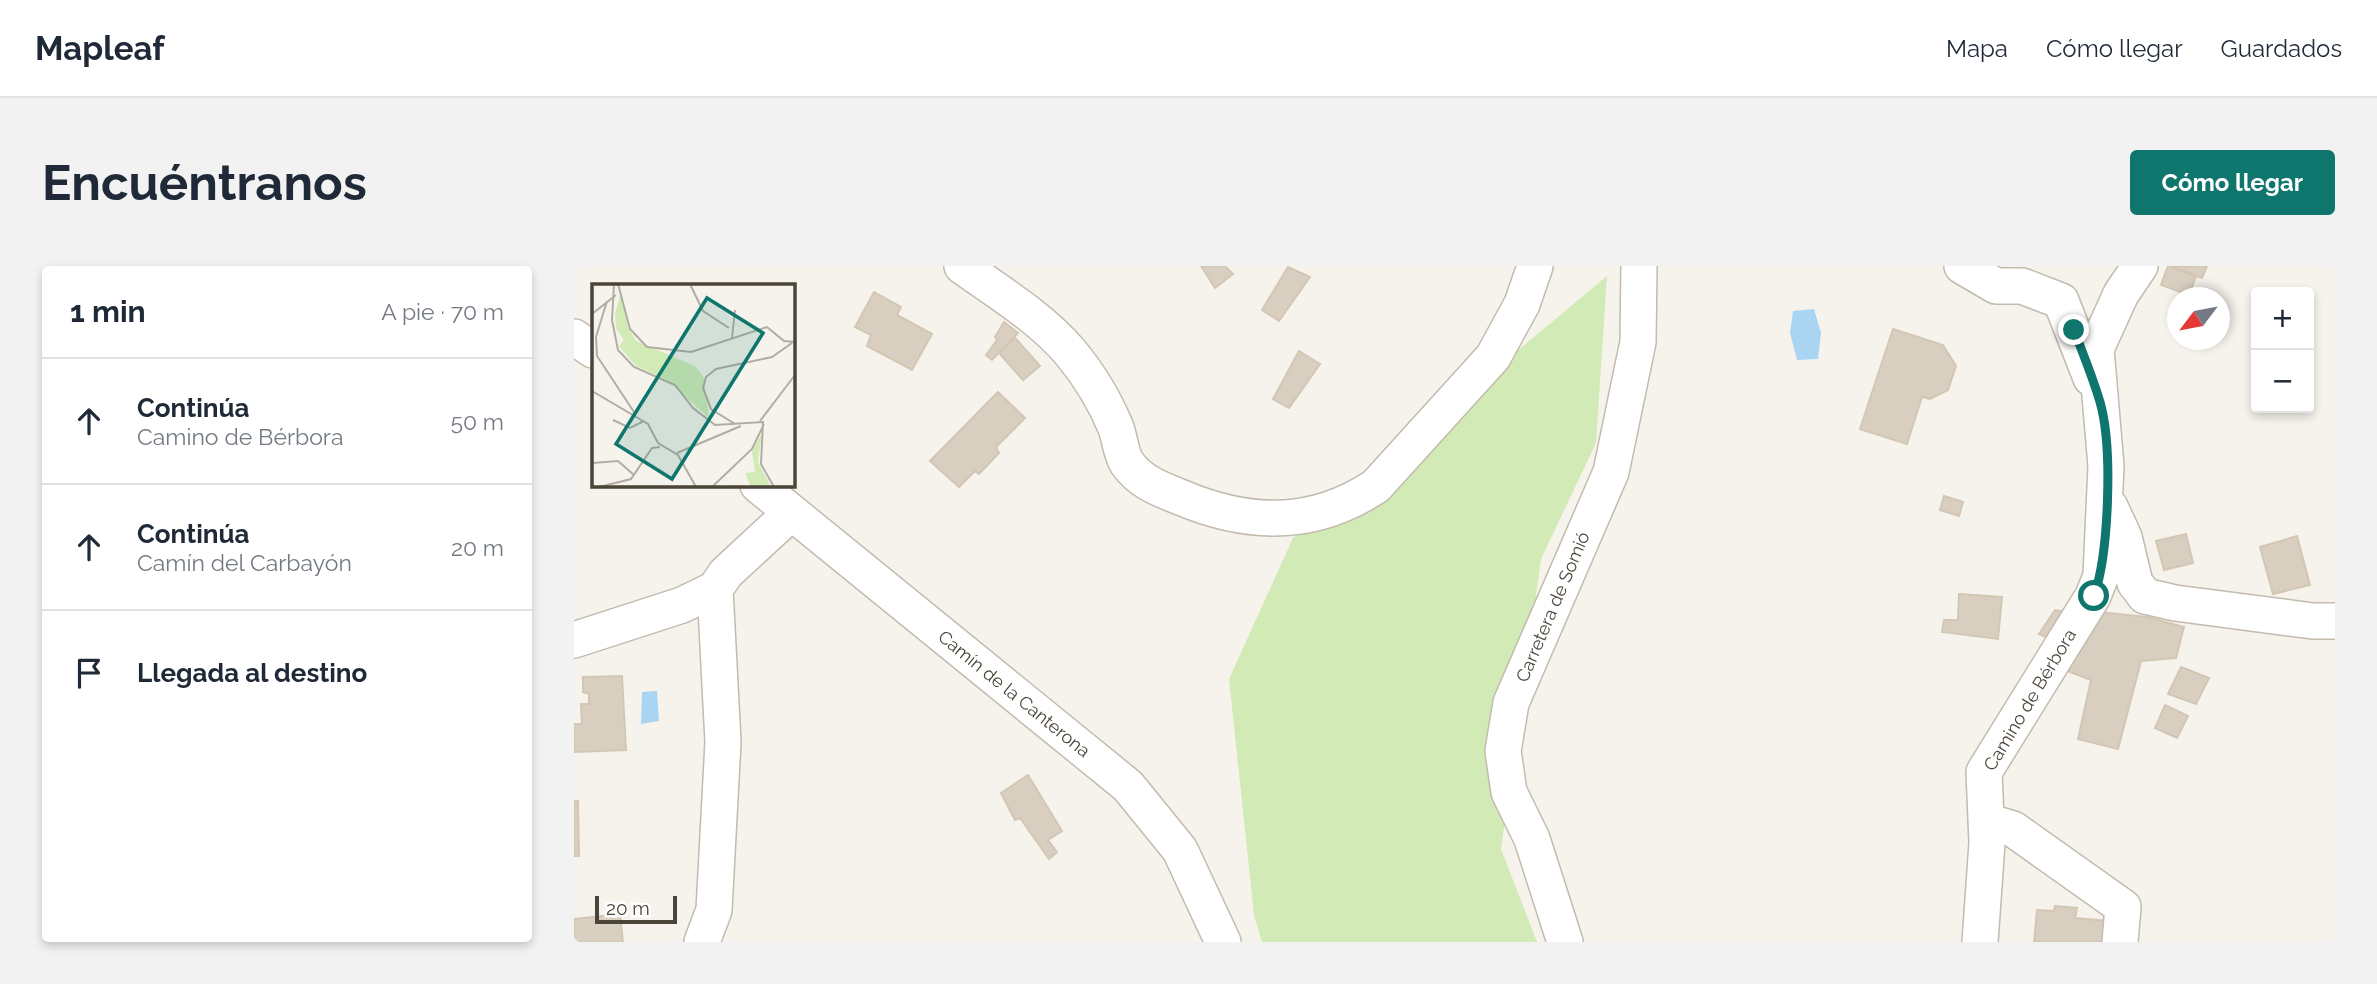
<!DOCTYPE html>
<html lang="es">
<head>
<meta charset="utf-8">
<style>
	:root { --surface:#fff; --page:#f2f2f3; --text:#1f2937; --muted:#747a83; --line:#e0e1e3; --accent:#0f766e }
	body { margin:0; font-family:Raleway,sans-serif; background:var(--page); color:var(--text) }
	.controls { position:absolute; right:21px; top:21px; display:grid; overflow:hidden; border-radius:7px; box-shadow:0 4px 10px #0003 }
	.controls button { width:63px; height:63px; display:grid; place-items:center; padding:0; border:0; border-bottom:2px solid var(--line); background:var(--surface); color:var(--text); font:35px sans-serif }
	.compass { position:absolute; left:1593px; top:21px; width:63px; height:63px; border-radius:50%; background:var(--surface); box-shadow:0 4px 10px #0003; rotate:238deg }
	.scale { position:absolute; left:21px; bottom:18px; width:82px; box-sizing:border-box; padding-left:7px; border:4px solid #4b4439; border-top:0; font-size:19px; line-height:24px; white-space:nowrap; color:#4b4439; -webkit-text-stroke:5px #fff; paint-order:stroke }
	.stop { position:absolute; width:21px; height:21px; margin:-16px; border:5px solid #0f766e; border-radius:50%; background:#fff }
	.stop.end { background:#0f766e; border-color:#fff; box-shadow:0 2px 7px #0008 }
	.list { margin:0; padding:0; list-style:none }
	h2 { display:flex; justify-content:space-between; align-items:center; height:91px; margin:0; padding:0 28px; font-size:30px }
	h2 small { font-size:23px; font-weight:400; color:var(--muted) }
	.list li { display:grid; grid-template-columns:46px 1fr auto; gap:21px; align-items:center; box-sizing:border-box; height:126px; padding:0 28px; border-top:2px solid var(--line) }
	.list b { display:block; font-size:26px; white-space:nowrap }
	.list p { margin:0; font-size:23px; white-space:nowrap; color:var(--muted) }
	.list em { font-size:23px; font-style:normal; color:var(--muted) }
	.icon { flex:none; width:38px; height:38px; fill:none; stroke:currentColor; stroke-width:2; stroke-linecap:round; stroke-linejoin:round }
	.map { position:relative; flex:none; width:1761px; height:676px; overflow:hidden; border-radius:7px }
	header { display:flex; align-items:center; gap:42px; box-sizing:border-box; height:98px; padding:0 35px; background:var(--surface); border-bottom:2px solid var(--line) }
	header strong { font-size:33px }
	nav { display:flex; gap:38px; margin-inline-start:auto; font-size:24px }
	.intro { display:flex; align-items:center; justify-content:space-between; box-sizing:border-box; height:168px; padding:0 42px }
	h1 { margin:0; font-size:49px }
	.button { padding:18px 32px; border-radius:7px; background:var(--accent); color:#fff; font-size:24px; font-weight:700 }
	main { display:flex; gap:42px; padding:0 42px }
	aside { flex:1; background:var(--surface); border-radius:7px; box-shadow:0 4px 10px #0003 }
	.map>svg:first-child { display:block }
	.green { fill:#d2eab5 }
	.water { fill:#a9d4f2 }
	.building { fill:#d8cfc1; stroke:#d3c7b4; stroke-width:2 }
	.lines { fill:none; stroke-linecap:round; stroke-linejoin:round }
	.minor-casing { stroke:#c2bbae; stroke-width:38 }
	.minor { stroke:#fff; stroke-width:35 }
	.route { stroke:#0f766e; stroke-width:9 }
	.labels { text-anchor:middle; stroke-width:5; stroke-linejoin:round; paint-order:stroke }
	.street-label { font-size:18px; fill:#4b4439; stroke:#fff }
	.inset-road { fill:none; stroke:#b2ada4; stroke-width:2 }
	.view { fill:#0f766e; fill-opacity:0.15; stroke:#0f766e; stroke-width:3.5 }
	.inset-edge { fill:none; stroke:#4b4439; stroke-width:3.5 }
</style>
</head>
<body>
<header>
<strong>Mapleaf</strong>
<nav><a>Mapa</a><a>Cómo llegar</a><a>Guardados</a></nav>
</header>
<div class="intro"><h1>Encuéntranos</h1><a class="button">Cómo llegar</a></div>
<main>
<aside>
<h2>1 min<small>A pie · 70 m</small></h2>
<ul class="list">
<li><svg class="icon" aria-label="ahead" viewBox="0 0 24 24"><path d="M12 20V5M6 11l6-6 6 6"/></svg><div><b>Continúa</b><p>Camino de Bérbora</p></div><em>50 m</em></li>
<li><svg class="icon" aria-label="ahead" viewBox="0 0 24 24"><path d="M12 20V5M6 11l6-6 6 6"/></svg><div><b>Continúa</b><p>Camín del Carbayón</p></div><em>20 m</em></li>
<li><svg class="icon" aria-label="arrive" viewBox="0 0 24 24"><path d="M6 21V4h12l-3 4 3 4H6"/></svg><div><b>Llegada al destino</b></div></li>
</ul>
</aside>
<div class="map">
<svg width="1761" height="676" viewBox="0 0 1761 676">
	<rect width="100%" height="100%" fill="#f6f3ec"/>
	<path class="green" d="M1033,10L1022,177L967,293L927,583L963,676H688L680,649L655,413L719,272Z"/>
	<path class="water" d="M1240,43L1247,67L1244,93L1223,94L1216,67L1219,45Z
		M83,425L85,455L67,458L68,426Z"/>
	<path class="building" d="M627,0H651L659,8L641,22Z
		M1594,0L1622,10L1615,29L1587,19Z
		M1597,0H1633L1628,12Z
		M714,1L736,11L705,55L688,44Z
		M300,26L327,41L323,49L358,68L338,104L293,80L297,69L281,61Z
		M430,56L444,67L418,94L412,89L423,74L421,71Z
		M1319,63L1369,79L1382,100L1374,124L1356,133L1348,131L1333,178L1286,163Z
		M441,72L466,100L449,114L425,87Z
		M725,85L746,98L715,142L699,133Z
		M424,126L451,152L422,181L425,187L405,208L401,205L385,221L356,195Z
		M1370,230L1389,236L1385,250L1366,244Z
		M1612,268L1619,297L1590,304L1582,275Z
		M1723,270L1736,319L1699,328L1686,281Z
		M1385,328L1428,331L1424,373L1368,366L1370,354H1384Z
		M1481,344L1494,346L1479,374L1465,368Z
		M1525,346L1573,351L1610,361L1602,392L1567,395L1544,483L1504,473L1517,414L1491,404Z
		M1607,401L1635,412L1622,438L1594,428Z
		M48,410L52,484L0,486V458H8L7,438H15V428L9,426V411Z
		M1591,439L1614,450L1603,472L1581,462Z
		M454,509L488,565L474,574L483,586L475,593L446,552L441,554L427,527Z
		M0,535H4L5,590H0Z
		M1481,640L1503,642L1501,652L1534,655L1532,676H1460L1463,644L1480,645Z
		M46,648L49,676H0V653Z"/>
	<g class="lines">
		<g class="minor-casing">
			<path id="minor" d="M388,0C424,26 466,51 496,86C516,110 530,133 542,162C546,173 547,188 553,197C566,216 586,223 606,231C674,260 739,262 802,220L919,91L948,38L961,0
				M1388,0L1422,20H1448L1487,35L1517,112
				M0,71L19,84
				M184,219L554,520L606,584L649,676
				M1536,241L1550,271L1561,317L1571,330L1601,337L1739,355H1761
				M0,374L108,339L141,323L152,307L217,247
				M1412,555L1439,563L1549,641L1546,676
				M128,676L140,644L149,476L141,323
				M991,676L958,573L935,526L929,485L937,437L1037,206L1064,76L1065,0
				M1406,676L1413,577L1410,506L1519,330L1527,310L1532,200L1522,83L1547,28L1566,0"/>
		</g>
		<use href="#minor" class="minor"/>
	</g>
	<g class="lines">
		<path class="route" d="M1500,64C1509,88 1519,112 1526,136C1539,181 1535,287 1520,330"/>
	</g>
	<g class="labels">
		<g class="street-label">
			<text transform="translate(979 341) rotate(-67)" y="6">Carretera de Somió</text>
			<text transform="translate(440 428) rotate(39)" y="6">Camín de la Canterona</text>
			<text transform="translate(1456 434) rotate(-59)" y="6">Camino de Bérbora</text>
		</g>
	</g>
	<g transform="translate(18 18)">
		<rect width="203" height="203" fill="#f6f3ec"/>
		<path d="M29,8L36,43L44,57L103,82L112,94L117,134L75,96L44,82L27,62L32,56L24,45L23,30ZM170,149L166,178L179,203H159L153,189L163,188L160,167Z" fill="#d2eab5"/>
		<path class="inset-road" d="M22,0L20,36L26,66L42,83L83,101L101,124L123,141L171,138L169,180L182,203M26,0L38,45L55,63L99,68L175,43L192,57L203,58M98,0L111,27L137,44M15,17L4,53L5,72L44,131M0,30L24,11M140,54L143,26M0,107L56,140L66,159L86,171L104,203M21,136L38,144L52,137M168,137L203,91M143,140L119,125L111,104L114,93L124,85L180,73L200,59M85,169L149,142M0,179L26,177L42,191M7,203L39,195L60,164L68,163M120,203L160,165L172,140"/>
		<path class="view" d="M115,14L171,49L80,195L24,160Z"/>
		<rect width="203" height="203" class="inset-edge"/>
	</g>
</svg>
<div class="controls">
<button>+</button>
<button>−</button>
</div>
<svg class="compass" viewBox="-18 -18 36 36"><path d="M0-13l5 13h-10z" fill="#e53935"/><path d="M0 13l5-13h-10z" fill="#747a83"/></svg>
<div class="scale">20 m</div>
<div class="stop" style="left:1520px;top:330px"></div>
<div class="stop end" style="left:1500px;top:64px"></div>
</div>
</main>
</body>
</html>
